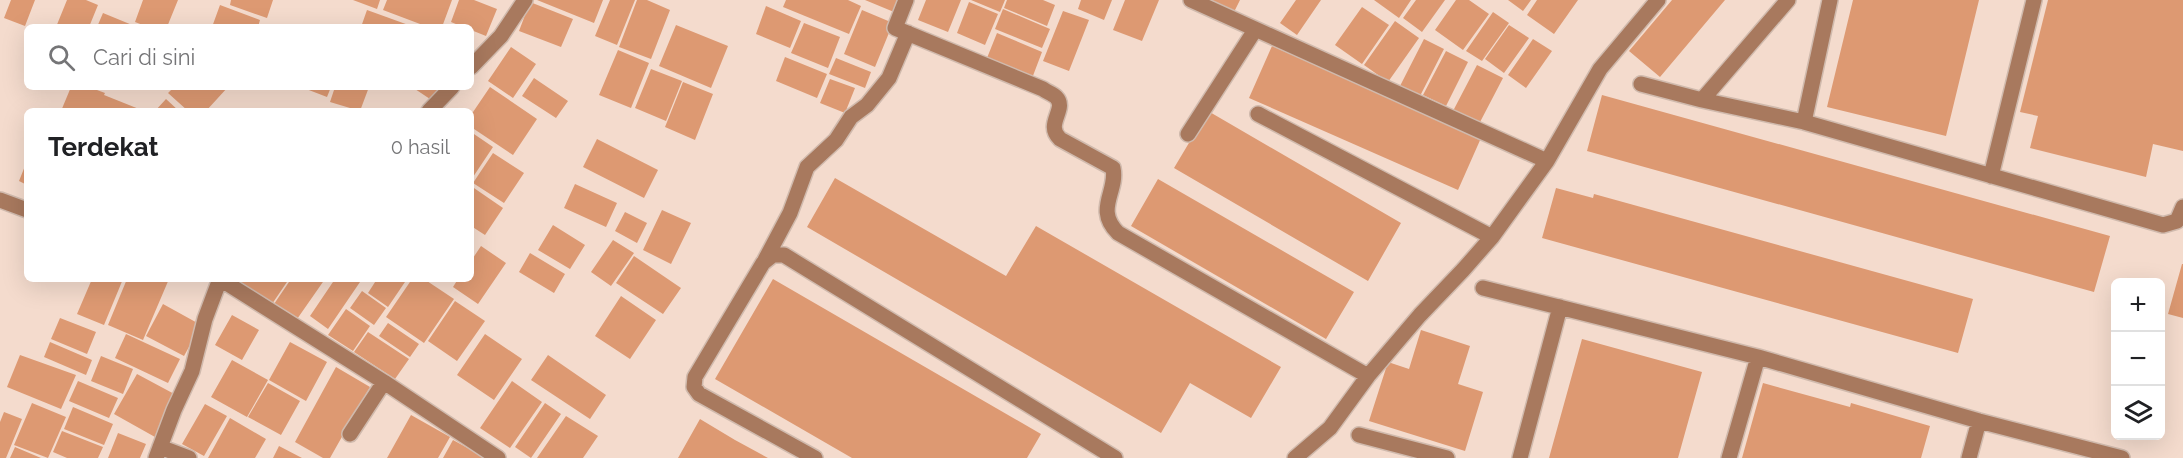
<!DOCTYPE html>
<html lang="id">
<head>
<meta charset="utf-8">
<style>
	:root { --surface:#fff; --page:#f2f2f2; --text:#202124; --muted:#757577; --line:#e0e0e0 }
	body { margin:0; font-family:Raleway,sans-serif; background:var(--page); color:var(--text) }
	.controls { position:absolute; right:18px; bottom:18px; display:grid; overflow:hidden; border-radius:9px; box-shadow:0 6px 24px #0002 }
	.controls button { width:54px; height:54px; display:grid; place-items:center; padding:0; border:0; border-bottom:2px solid var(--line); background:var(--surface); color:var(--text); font:30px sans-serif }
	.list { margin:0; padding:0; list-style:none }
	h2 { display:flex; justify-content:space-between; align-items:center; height:78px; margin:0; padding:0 24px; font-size:26px }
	h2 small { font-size:20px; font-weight:400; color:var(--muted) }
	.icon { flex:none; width:33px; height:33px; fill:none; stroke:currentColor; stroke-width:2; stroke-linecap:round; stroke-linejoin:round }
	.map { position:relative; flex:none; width:2183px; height:458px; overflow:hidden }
	.search { position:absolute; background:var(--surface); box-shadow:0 6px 24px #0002; left:24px; top:24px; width:450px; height:66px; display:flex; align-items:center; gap:15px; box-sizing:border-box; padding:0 21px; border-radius:9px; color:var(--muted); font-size:22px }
	.panel { position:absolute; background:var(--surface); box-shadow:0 6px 24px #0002; left:24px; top:108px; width:450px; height:174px; border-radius:9px }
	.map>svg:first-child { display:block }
	.building { fill:#dd9972 }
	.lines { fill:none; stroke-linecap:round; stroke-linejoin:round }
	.minor-casing { stroke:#d0baad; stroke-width:18 }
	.minor { stroke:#a8795e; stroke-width:15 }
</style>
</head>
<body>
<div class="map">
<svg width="2183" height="458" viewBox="0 0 2183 458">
	<rect width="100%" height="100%" fill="#f4dbcd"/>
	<path class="building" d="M11,0H35L25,26L4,18Z
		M67,0H86L98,5L89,27H56Z
		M143,0H178L167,27H148L135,22Z
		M231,0H273L267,18L230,5Z
		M353,0H380L377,9Z
		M387,0H452L442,27H428L383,10Z
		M459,0H474L497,9L486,36L471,30V27H463L451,22Z
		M537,0H603L594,23Z
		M610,0H635L617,45L595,36Z
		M637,0H647L670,10L651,59L619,47Z
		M786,0H848L861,6L849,34L783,7Z
		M865,0H899L894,12Z
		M926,0H961L948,32L918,20Z
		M971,0H1005L1000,12Z
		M1007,0H1043L1055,5L1047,26L1004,8Z
		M1081,0H1112L1104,20L1078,9Z
		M1125,0H1159L1142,41L1113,30Z
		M1209,0H1240L1234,12Z
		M1296,0H1321L1297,35L1280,23Z
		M1374,0H1411L1399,18Z
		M1416,0H1445L1422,32L1403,18Z
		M1456,0H1469L1489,14L1463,50L1435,30Z
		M1508,0H1531L1523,11Z
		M1537,0H1578L1554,34L1527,15Z
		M1672,0H1725L1660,77L1629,51Z
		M1853,0H1979L1946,136L1827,107Z
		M2048,0H2183V151L2153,144L2146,177L2030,148L2038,116L2020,112Z
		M530,2L573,19L561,47L519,31Z
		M969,2L998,14L985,45L957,33Z
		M220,5L260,20L258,27H212Z
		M766,6L801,21L790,48L756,34Z
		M1362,7L1389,25L1362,64L1335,45Z
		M1003,9L1050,29L1042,48L995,29Z
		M367,10L414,27H361Z
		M862,10L893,23L875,67L844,54Z
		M1063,11L1089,20L1069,71L1043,61Z
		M1493,12L1509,23L1482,61L1466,51Z
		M103,13L137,27H97Z
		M1395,21L1419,38L1388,82L1364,65Z
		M804,23L840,37L828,68L791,53Z
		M676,25L728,46L711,88L659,66Z
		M1509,25L1529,38L1504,73L1485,59Z
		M997,33L1042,52L1031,81L985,63Z
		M1424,39L1444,49L1420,96L1400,86Z
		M1533,39L1552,51L1526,88L1508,75Z
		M1272,46L1481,138L1458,190L1249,98Z
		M511,47L536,64L513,98L488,81Z
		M618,50L649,63L631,108L599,95Z
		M1446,51L1468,62L1446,106L1423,95Z
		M785,57L827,74L817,98L776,81Z
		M836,58L871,72L865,88L829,74Z
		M1477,65L1503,78L1479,124L1453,111Z
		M651,69L682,81L666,121L635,108Z
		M534,78L568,101L556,118L522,96Z
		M830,79L855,88L845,113L820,103Z
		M683,82L713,94L695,140L665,127Z
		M71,87H89L105,93L104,95L139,109L138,111H61Z
		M174,87H228L206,111H188L168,93Z
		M301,87H331L327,97Z
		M335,87H369L360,111L330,102Z
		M412,87H442L433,101Z
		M490,87L537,119L513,155L471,127V115Z
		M1602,95L2110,236L2094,292L1587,151Z
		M166,99L179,111H155Z
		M1208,111L1401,223L1368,281L1174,168Z
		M471,132L493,147L471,180Z
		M597,139L658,170L644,198L583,167Z
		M493,153L524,173L504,203L473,183Z
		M27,161V185L19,181Z
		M835,178L1006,276L1036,226L1281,367L1251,418L1190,383L1161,433L807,227Z
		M1158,179L1354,292L1326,339L1131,226Z
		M575,184L617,203L606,227L564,208Z
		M471,186L503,208L485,235L471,226Z
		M1556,188L1593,198L1594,194L1973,299L1958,353L1542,238Z
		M662,210L691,223L671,264L643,250Z
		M625,212L647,223L637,243L615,231Z
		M553,225L585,245L570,269L538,250Z
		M613,240L634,253L611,286L591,272Z
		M481,246L506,263L478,304L453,287L458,279H471V261Z
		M530,253L565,274L554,293L519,272Z
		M634,256L681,288L663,314L616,283Z
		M2182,264H2183V318L2168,314Z
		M92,279H123L104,325L77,314Z
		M127,279H169L143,340L108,325Z
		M239,279H289L272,304L238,281Z
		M291,279H325L295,322L272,307Z
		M335,279H356L360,282L328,329L310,316Z
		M377,279H407L388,307L368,293Z
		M412,279H424L454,299L424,343L386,317Z
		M773,279L1041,434L1027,458H852L715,379Z
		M362,291L386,308L374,325L350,308Z
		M621,296L656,320L630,359L595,336Z
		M455,301L485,321L457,361L428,341Z
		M163,304L201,325L184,356L146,336Z
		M346,309L370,326L353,351L328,335Z
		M232,315L259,330L242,360L215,345Z
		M60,318L96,332L87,354L51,339Z
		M388,323L419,344L410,357L379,336Z
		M1421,330L1470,346L1458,384L1483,392L1465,451L1369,421L1388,362L1409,369Z
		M368,332L409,359L395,379L354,352Z
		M126,334L180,359L168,383L115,358Z
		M485,334L522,359L494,400L457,375Z
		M1582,339L1702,372L1678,458H1549Z
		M50,342L92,360L86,375L44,357Z
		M290,342L327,362L306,401L269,380Z
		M20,355L76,375L61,409L7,387Z
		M548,355L606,395L590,419L531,380Z
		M101,356L133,369L123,394L91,381Z
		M232,360L268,380L247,417L211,397Z
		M336,367L370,387L330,458H323L295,442Z
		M137,374L178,396L155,437L114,414Z
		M78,381L118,398L109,418L69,401Z
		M512,381L542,402L510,448L480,428Z
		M268,383L300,401L281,435L248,417Z
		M1763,383L1850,407L1851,403L1930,426L1921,458H1742Z
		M32,403L66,417L48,458L14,445Z
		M545,403L561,414L531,458L515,447Z
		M205,404L227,416L204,456L182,444Z
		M73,407L113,424L104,445L64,429Z
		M4,412L22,419L6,458H0V422Z
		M411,415L450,437L438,458H387Z
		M566,416L598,436L583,458H537Z
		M230,418L266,439L255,458H208Z
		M700,419L735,440L768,458H678Z
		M62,431L103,447L98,458H67L53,452Z
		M118,433L146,444L140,458H108Z
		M453,440L486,458H443Z
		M279,446L302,458H273Z
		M15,447L41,458H10Z"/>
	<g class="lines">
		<g class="minor-casing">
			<path id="minor" d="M906,0L895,28L1043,89C1047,92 1053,94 1056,97C1068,109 1044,124 1060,139L1113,168C1118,192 1094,209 1118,233L1368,376
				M1191,0L1547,161
				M471,67L501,36L525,0
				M1641,84L1702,100L1804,122L2163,225L2177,221L2183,207
				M1702,100L1788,0
				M429,111L452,87
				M1258,114L1492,237
				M1804,122L1830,0
				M1188,134L1255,30
				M1991,176L2034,0
				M0,200L27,210
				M765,260L790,213L807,167L836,140L851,117L867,105L889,78L908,33
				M1483,288L1758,357L1979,421L2122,458
				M350,434L384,382
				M1359,435L1447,458
				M160,447L189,458
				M156,458L174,410L192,371L205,319L220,279L384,382L498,458
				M815,458L699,394L694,387L695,377L763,263L773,255H784L1115,458
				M1295,458L1330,428L1368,376L1420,315L1463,270L1492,237L1547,161L1600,69L1658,0
				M1520,458L1560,307
				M1729,458L1758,357
				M1969,458L1979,421"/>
		</g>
		<use href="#minor" class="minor"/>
	</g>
</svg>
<div class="controls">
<button>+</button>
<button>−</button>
<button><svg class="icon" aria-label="layers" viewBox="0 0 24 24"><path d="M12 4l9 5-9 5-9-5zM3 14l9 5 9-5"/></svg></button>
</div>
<div class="search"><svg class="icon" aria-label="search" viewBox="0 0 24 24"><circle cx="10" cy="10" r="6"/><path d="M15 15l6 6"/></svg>Cari di sini</div>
<section class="panel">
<h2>Terdekat<small>0 hasil</small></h2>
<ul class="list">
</ul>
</section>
</div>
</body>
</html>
